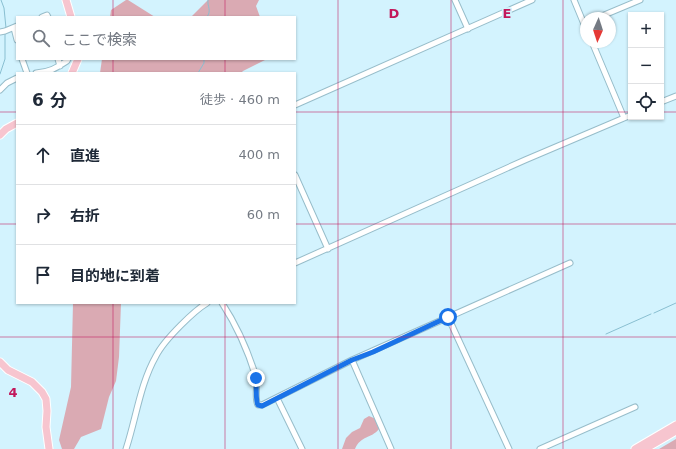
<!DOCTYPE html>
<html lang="ja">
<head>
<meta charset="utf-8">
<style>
	:root { --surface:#fff; --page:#f2f2f3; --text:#1f2937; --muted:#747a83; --line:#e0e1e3 }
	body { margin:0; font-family:"DejaVu Sans","Noto Sans JP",sans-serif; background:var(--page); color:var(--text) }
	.controls { position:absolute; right:12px; top:12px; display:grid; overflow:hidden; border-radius:0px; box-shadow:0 1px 3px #0004 }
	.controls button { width:36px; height:36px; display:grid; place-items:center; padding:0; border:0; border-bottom:1px solid var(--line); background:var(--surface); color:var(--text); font:20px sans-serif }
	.compass { position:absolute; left:580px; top:12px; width:36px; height:36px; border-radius:50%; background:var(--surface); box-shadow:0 1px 3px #0004; rotate:183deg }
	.stop { position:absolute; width:12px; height:12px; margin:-9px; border:3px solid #1a73e8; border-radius:50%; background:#fff }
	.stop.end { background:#1a73e8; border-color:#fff; box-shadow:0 1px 4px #0008 }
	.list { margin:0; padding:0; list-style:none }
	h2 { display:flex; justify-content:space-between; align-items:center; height:52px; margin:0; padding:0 16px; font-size:17px }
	h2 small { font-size:13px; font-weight:400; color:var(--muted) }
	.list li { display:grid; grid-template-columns:26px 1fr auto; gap:12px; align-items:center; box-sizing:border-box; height:60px; padding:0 16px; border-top:1px solid var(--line) }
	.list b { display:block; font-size:15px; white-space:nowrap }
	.list em { font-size:13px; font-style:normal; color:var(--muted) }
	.icon { flex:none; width:22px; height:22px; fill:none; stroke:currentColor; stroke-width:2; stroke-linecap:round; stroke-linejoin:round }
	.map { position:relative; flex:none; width:676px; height:449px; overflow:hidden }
	.search { position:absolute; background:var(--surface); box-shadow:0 1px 3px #0004; left:16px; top:16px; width:280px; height:44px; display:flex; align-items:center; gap:10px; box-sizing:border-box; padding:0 14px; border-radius:0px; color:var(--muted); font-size:15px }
	.panel { position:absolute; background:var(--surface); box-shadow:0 1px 3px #0004; left:16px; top:72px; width:280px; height:232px; border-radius:0px }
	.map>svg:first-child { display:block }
	.green { fill:#daaab3 }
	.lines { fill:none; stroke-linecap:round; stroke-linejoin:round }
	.stream { stroke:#89bfd1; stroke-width:1 }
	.minor-casing { stroke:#97bdca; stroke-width:7 }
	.major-casing { stroke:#fff; stroke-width:9 }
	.minor { stroke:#fff; stroke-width:5 }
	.major { stroke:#f7c5cf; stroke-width:7 }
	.route { stroke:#1a73e8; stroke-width:5 }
	.grid { fill:none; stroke:#c2185b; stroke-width:1; stroke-opacity:0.55 }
	.grid-label { font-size:13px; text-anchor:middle; font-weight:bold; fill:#c2185b; stroke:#d3f3fe; stroke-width:3.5; stroke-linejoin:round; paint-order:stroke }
</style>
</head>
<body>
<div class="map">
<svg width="676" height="449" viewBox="0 0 676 449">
	<rect width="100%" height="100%" fill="#d3f3fe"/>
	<path class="green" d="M126,0H128L155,17H110L111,10Z
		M208,0H259L256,6L260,17H191Z
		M102,59H267L243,71L241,73H100Z
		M73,303H121L119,357L116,381L109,397L101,429L81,437L74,449H62L59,440L71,387Z
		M369,416L376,419L379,429C371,439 361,435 355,449H342L346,438L352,432L360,428L364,419Z
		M676,439V449H659Z"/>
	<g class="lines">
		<path class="stream" d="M1,0L4,8L6,28
			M207,17C212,10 207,7 208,0
			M198,73L204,63V59
			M0,74L5,59V34
			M654,313L676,303
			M606,334L651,314"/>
		<g class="minor-casing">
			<path id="minor" d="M455,0L468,29
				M574,0L586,29
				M42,17L47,15L48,17
				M597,18L640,0
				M14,28L17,40
				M0,32L5,31L17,26
				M592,42L624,118
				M22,59L27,73
				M58,59L60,66
				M36,73C50,72 56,68 67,61L68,59
				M0,90L7,83L17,78
				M661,102L676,96
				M295,105L532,0
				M295,175L328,249
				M295,263L525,160L631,115
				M222,303C237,326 248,351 256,377C258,386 254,398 258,405H262L352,360L570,263
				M448,317L509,449
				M352,360L391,449
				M277,398L302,449
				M126,449C136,419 140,384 156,356C162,344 172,334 181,325C189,317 197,309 207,303
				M540,449L635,407"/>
		</g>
		<g class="major-casing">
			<path id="major" d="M66,0L71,17
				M72,73L78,59
				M0,135L6,129L17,123
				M0,362L8,370L32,382L42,392L46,399L47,411L46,427L49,449
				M635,449L676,425
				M645,449L676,431"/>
		</g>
		<use href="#minor" class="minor"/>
		<use href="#major" class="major"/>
	</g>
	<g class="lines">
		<path class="route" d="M256,378C257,386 255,400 258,405L262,406L352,360L373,352L448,317"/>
	</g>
	<path class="grid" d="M113,0V17M225,0V17M338,0V449M451,0V449M563,0V449M113,59V73M225,59V73M0,112H17M295,112H631M661,112H676M0,224H17M295,224H676M113,303V449M225,303V449M0,337H676"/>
	<g class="grid-label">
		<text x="394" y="18">D</text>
		<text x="507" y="18">E</text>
		<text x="13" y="397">4</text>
	</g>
</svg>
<div class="controls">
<button>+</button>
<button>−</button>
<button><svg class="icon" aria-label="locate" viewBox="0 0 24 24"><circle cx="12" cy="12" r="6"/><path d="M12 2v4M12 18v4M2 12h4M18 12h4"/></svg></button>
</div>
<svg class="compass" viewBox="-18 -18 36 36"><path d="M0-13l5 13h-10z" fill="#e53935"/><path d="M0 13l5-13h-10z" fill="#747a83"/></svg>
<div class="stop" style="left:448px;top:317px"></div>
<div class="stop end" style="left:256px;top:378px"></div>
<div class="search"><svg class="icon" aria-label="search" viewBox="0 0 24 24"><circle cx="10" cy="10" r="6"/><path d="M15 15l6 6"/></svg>ここで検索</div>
<section class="panel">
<h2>6 分<small>徒歩 · 460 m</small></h2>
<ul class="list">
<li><svg class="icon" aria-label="ahead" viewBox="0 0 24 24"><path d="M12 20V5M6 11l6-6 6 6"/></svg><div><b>直進</b></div><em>400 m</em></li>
<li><svg class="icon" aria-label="right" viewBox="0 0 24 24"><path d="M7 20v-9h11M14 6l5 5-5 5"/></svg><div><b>右折</b></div><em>60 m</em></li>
<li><svg class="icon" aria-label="arrive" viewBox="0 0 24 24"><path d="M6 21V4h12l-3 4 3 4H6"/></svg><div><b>目的地に到着</b></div></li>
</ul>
</section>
</div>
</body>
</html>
